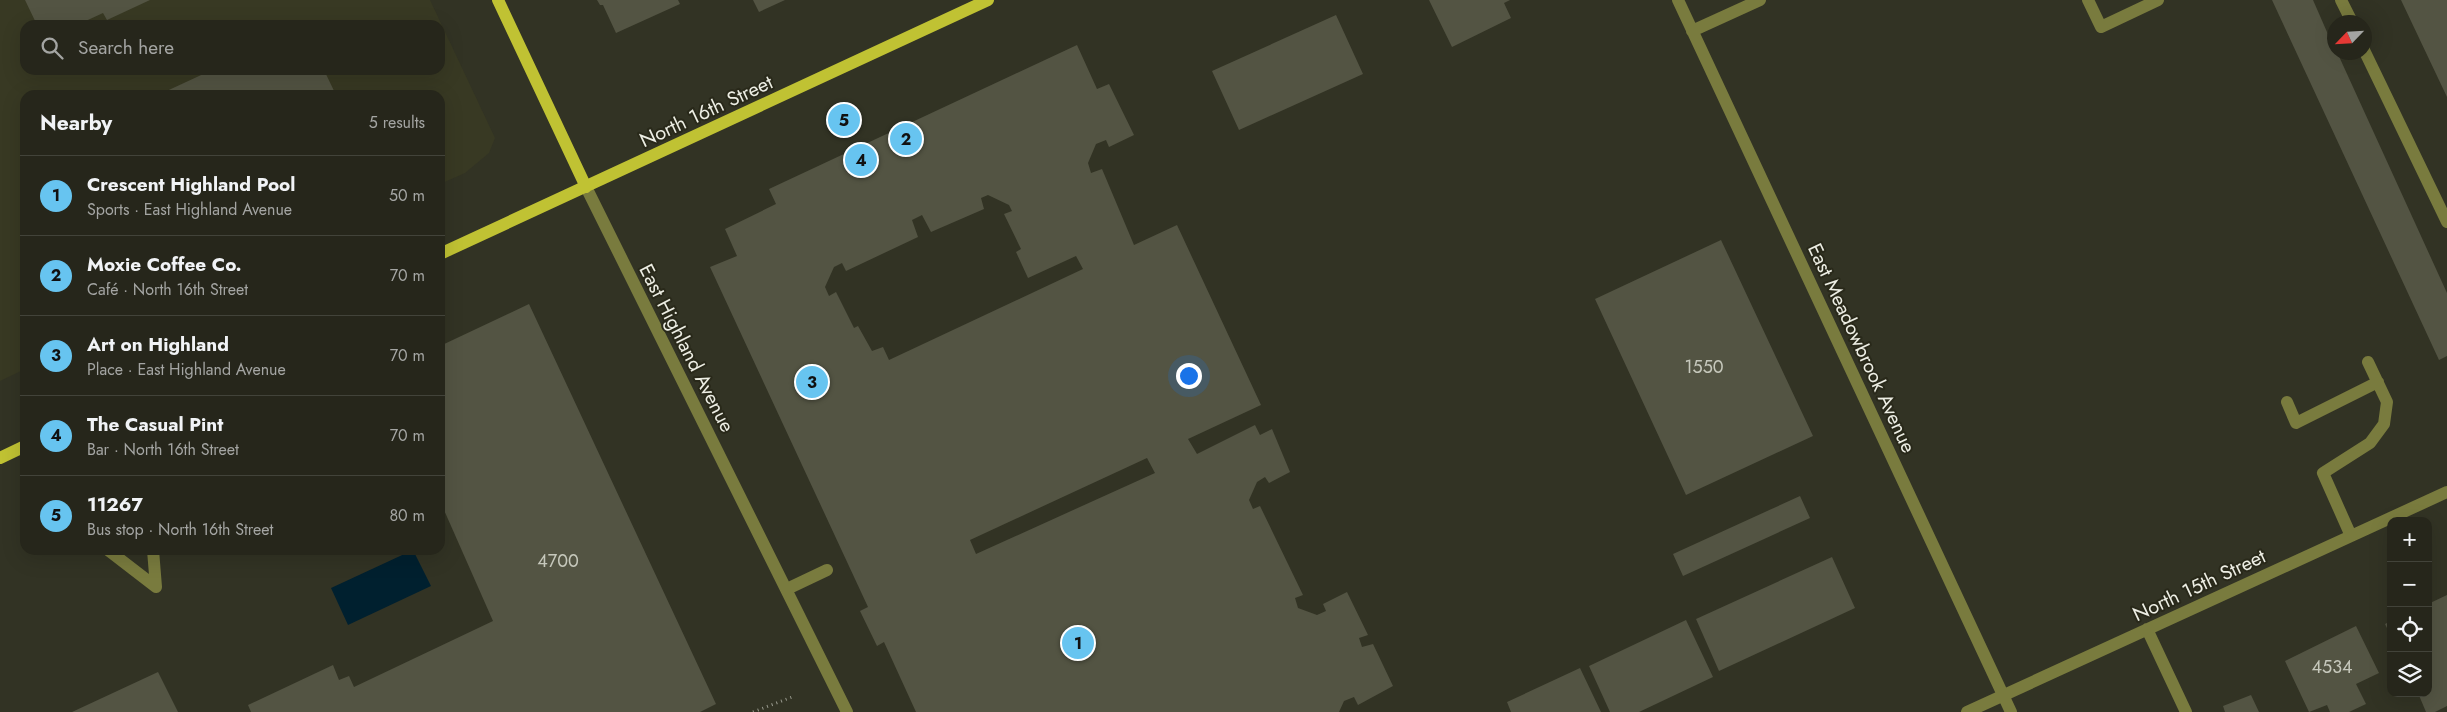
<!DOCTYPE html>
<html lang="en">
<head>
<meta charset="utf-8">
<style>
	:root { --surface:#26261b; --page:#323228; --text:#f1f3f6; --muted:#a4a5a3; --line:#42433a; --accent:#67c4f0 }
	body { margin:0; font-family:Jost,sans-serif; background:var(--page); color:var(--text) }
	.controls { position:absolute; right:15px; bottom:15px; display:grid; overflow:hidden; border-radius:10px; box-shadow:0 5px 20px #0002 }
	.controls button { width:45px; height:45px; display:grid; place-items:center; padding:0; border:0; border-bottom:1px solid var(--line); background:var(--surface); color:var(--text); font:25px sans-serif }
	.compass { position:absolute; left:2327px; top:15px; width:45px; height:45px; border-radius:50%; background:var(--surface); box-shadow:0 5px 20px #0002; rotate:245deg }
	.you { position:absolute; left:1188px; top:375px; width:18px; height:18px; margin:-12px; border:4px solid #fff; border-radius:50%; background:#1a73e8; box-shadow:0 0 0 8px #1a73e833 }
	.badge { display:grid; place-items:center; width:32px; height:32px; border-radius:50%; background:var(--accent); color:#111; font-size:16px; font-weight:700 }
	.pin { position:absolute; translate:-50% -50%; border:2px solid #fff; box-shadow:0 1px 5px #0006 }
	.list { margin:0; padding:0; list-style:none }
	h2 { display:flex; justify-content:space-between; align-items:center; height:65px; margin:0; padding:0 20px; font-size:21px }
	h2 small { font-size:16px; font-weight:400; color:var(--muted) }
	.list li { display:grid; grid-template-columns:32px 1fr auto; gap:15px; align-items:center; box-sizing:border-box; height:80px; padding:0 20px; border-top:1px solid var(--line) }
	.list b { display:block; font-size:19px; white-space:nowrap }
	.list p { margin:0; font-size:16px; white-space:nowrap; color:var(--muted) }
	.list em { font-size:16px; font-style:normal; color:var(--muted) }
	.icon { flex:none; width:28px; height:28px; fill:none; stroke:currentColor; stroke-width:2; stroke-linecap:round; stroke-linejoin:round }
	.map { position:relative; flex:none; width:2447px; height:712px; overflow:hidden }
	.search { position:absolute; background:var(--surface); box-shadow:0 5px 20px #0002; left:20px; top:20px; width:425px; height:55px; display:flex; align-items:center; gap:12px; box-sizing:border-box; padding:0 18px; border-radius:15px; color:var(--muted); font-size:19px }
	.panel { position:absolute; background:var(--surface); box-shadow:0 5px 20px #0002; left:20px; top:90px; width:425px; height:465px; border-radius:15px }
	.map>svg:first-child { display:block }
	.built { fill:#383923; fill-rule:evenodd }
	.water { fill:#00202f }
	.building { fill:#535443; fill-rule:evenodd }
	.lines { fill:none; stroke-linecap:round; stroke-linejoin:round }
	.path { stroke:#98998d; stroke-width:3; stroke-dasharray:1 4; stroke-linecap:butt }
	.minor { stroke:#797b3e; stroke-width:12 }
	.major { stroke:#c0c233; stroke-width:12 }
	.labels { text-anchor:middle; stroke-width:4; stroke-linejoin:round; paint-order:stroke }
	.number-label { font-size:18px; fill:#c6c8bc }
	.street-label { font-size:20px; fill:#edeee4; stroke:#29291a }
</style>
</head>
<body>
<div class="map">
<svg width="2447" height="712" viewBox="0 0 2447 712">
	<rect width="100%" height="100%" fill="#323324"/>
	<path class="built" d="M0,0H430L495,138L489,153L465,173L440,184V95H25V369L0,381ZM25,25H440V70H25Z"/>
	<path class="water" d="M413,550L431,586L348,625L331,588Z"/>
	<path class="building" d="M25,0H150L107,20L103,13L77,25H37Z
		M597,0H678L680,4L616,33L603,5H600Z
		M753,0H785L759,12Z
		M1429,0H1510L1504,3L1511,18L1452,47Z
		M2272,0H2313L2334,48V52H2337L2447,293V356L2439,360Z
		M2401,0H2447V97Z
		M1336,15L1363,74L1239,130L1212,71Z
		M1077,45L1097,89L1109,84L1134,135L1109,147L1106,140L1096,144L1088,163L1091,173L1102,169L1134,245L1177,225L1261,405L1188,439L1197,454L1255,425L1260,435L1272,429L1290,472L1269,483L1265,477L1257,482L1249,500L1253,509L1260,506L1303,595L1295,598L1298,608L1317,615L1326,611L1323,604L1347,592L1368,635L1359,638L1362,647L1373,644L1393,686L1358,705L1354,697L1344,701L1339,712H916L884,642L877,646L860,611L868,607L710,267L737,256L725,229L776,204L769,189ZM988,195L1009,205L1012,211L1004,214L1021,249L1016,252L1028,278L1076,256L1083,269L889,360L883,347L872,351L858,326L854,328L836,292L829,296L825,287L834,267L842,263L846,271L918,237L912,220L922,215L931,232L984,209L981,198ZM1147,458L1155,473L976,554L970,540Z
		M212,70H324L336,95H158Z
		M1721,240L1813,436L1686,495L1595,299Z
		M529,304L716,704L700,712H251L248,705L333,665L339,680L349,676L354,687L493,621L440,501V346Z
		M1800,496L1810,518L1683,576L1673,554Z
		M1832,557L1855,608L1719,671L1696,619Z
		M2447,595V706L2435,712H2426L2418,693H2428V604Z
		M1686,620L1713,677L1639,712H1610L1589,666Z
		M2391,621V636L2385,624Z
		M2356,626L2379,673L2356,684L2366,704L2349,712H2330L2327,705L2309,712L2285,661Z
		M1580,668L1601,712H1511L1507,702Z
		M158,672L178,712H72Z
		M2251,695L2259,712H2225L2223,706Z"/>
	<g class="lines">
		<path class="path" d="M753,712L792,697"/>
		<path class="minor" d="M1678,0L2011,712
			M2088,0L2101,27L2158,0
			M2341,0L2352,22
			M1692,31L1760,0
			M2364,50L2447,222
			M586,187L847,712
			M2287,402L2296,423L2378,382
			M2351,536L2323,473L2370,443L2384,424L2387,402L2368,362
			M108,550L156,587
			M153,550L156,587
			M787,589L827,570
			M2147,629L2186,712
			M1967,712L2447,492"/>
		<path class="major" d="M498,0L586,187
			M440,254L988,0
			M0,458L25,446"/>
	</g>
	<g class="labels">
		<g class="number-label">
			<text x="1704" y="373">1550</text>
			<text x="558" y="567">4700</text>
			<text x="2332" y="673">4534</text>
		</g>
		<g class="street-label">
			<text transform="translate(706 111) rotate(-25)" y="7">North 16th Street</text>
			<text transform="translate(687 348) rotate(63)" y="7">East Highland Avenue</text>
			<text transform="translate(1862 348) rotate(65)" y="7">East Meadowbrook Avenue</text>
			<text transform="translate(2199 585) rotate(-25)" y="7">North 15th Street</text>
		</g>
	</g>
</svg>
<div class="controls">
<button>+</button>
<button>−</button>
<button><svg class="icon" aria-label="locate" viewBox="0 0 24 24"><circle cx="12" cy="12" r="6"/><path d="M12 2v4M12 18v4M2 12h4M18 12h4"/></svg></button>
<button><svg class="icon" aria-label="layers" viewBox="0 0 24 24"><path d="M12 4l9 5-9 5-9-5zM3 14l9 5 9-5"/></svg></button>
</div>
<svg class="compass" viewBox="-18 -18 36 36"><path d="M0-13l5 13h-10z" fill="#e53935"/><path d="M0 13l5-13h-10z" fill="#a4a5a3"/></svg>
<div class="you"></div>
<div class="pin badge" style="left:1078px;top:643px">1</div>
<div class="pin badge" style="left:906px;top:139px">2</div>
<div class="pin badge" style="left:812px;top:382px">3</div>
<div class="pin badge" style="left:861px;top:160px">4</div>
<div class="pin badge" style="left:844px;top:120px">5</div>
<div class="search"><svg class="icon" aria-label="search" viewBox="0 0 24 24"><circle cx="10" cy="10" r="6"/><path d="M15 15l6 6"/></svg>Search here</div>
<section class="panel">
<h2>Nearby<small>5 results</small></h2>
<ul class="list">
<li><span class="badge">1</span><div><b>Crescent Highland Pool</b><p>Sports · East Highland Avenue</p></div><em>50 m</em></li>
<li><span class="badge">2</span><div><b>Moxie Coffee Co.</b><p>Café · North 16th Street</p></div><em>70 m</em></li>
<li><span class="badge">3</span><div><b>Art on Highland</b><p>Place · East Highland Avenue</p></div><em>70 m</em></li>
<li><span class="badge">4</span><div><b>The Casual Pint</b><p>Bar · North 16th Street</p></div><em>70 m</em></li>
<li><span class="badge">5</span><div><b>11267</b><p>Bus stop · North 16th Street</p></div><em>80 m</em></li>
</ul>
</section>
</div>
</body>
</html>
